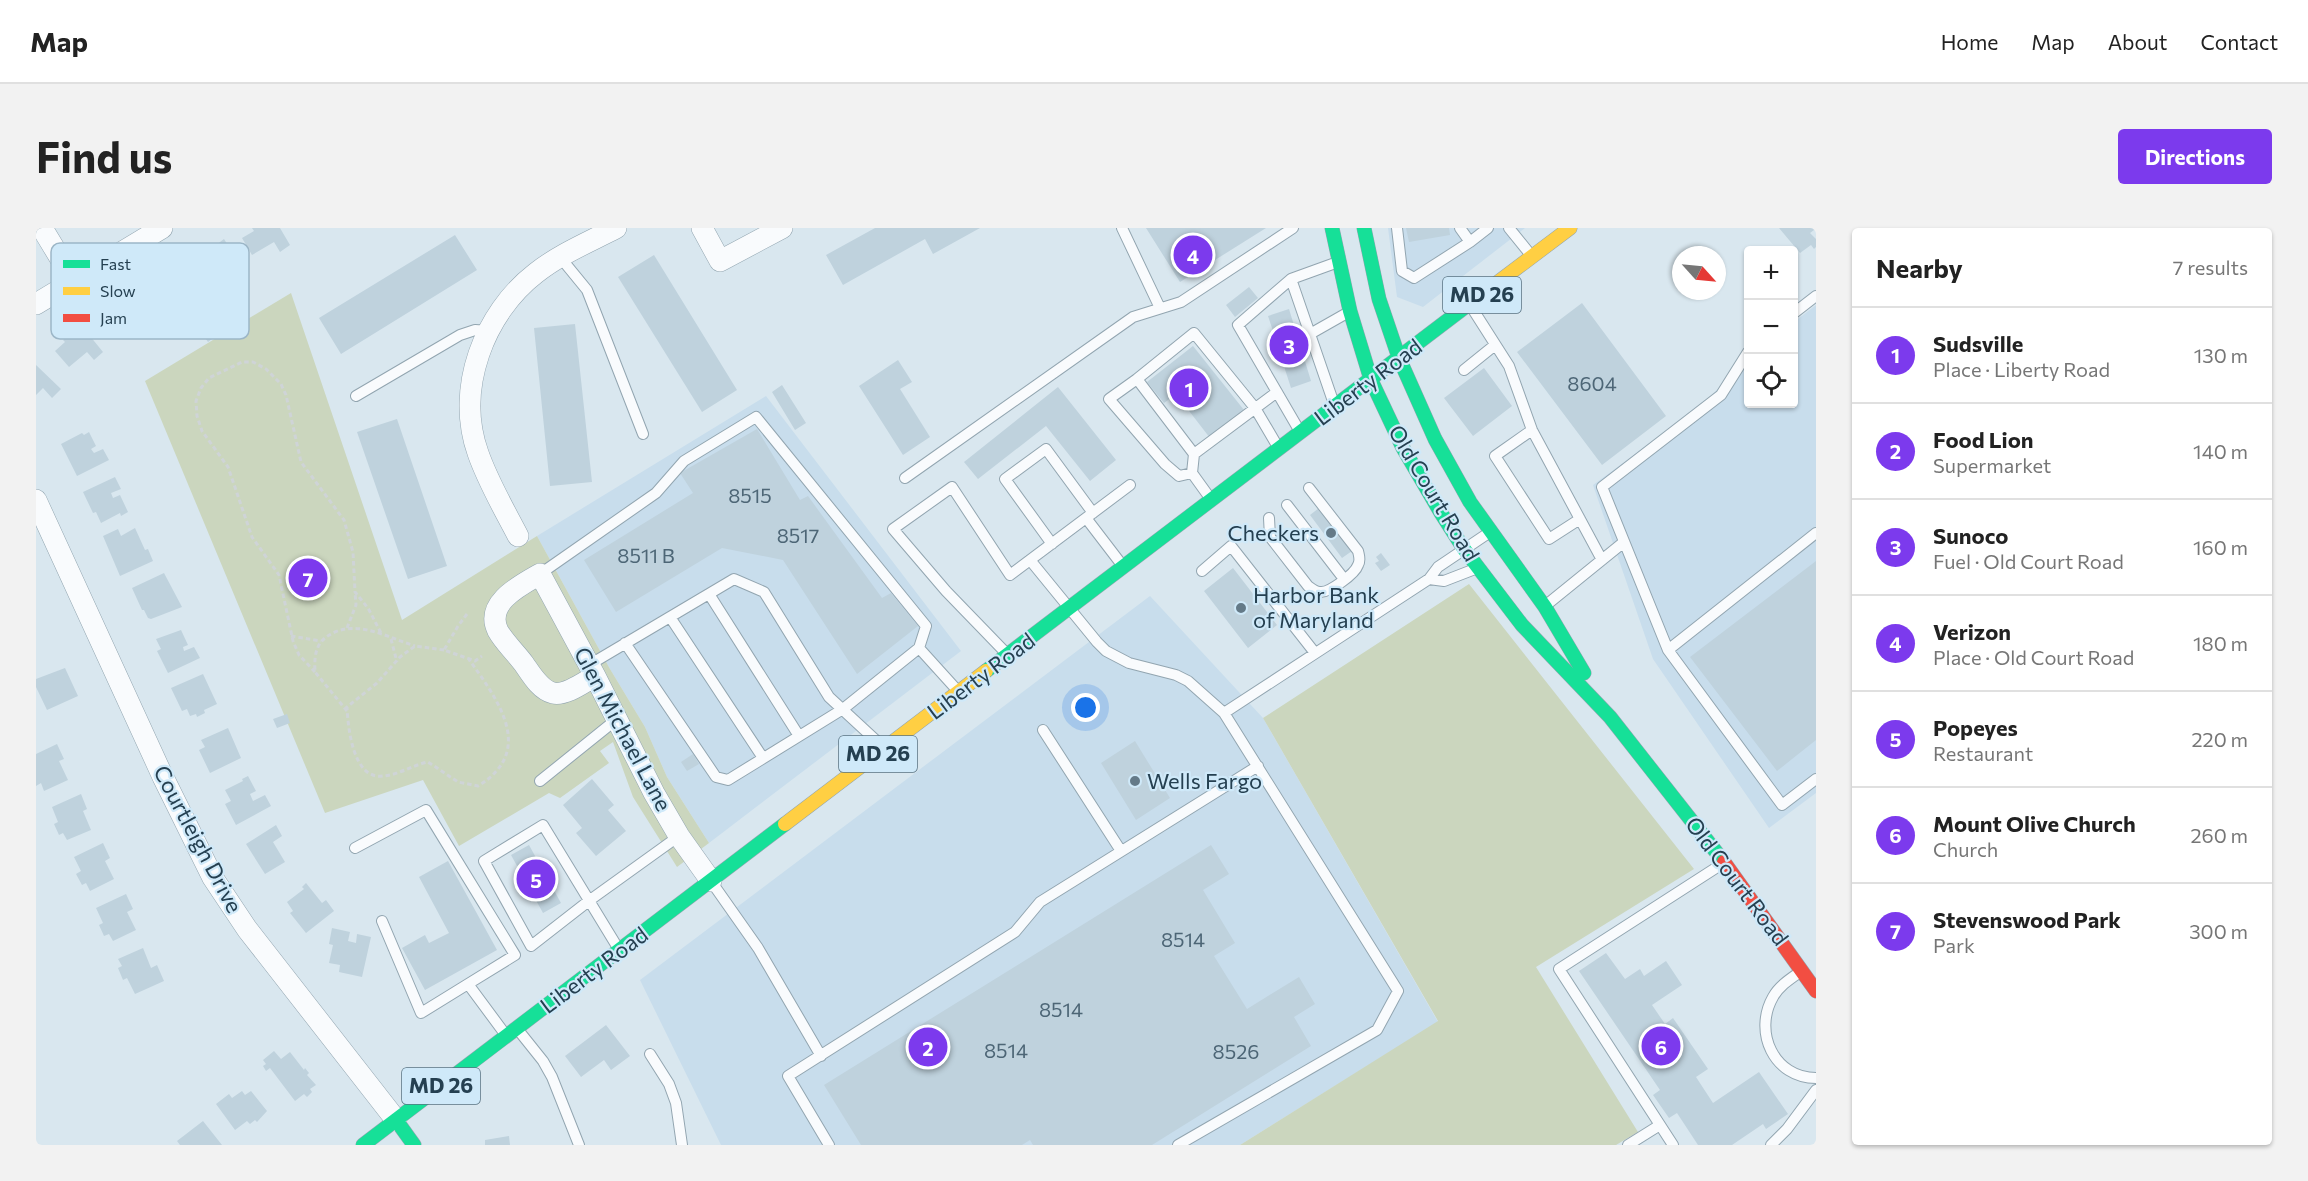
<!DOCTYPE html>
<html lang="en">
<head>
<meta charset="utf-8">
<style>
	:root { --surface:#fff; --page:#f2f2f2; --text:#222; --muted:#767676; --line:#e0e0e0; --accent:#7c3aed }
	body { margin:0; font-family:Commissioner,sans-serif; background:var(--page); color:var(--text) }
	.controls { position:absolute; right:18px; top:18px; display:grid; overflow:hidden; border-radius:6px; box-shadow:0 2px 4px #0004 }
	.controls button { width:54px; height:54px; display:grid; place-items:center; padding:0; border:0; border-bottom:2px solid var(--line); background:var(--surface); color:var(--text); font:30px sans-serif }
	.compass { position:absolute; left:1636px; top:18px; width:54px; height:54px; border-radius:50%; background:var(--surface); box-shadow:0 2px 4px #0004; rotate:117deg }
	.you { position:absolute; left:1050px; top:480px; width:21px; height:21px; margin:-15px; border:4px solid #fff; border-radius:50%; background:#1a73e8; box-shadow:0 0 0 9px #1a73e833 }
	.badge { display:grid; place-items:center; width:39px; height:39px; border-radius:50%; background:var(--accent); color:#fff; font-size:20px; font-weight:700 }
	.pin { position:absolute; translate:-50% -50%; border:3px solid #fff; box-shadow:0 2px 6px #0006 }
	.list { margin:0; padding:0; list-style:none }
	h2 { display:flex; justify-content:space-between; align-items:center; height:78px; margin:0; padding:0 24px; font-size:26px }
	h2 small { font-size:20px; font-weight:400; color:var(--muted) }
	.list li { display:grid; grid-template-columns:39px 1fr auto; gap:18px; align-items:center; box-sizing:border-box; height:96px; padding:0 24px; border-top:2px solid var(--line) }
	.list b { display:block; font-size:22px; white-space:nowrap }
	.list p { margin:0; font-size:20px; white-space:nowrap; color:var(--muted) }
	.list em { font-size:20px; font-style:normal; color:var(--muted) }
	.icon { flex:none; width:33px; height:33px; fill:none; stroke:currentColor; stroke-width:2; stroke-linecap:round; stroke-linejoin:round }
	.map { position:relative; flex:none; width:1780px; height:917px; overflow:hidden; border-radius:6px }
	header { display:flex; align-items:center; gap:36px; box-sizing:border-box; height:84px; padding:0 30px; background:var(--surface); border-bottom:2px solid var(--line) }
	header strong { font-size:28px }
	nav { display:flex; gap:33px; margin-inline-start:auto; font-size:21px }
	.intro { display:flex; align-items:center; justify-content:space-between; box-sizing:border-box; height:144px; padding:0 36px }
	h1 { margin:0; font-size:42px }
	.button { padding:15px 27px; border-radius:6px; background:var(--accent); color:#fff; font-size:21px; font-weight:700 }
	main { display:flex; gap:36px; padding:0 36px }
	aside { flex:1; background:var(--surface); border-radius:6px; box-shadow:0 2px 4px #0004 }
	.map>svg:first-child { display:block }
	.built { fill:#c8ddec }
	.green { fill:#cbd6be }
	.building { fill:#bfd2dd }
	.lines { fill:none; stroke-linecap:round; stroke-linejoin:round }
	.lane-casing { stroke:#92a5b0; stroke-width:12 }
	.street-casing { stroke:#92a5b0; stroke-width:22 }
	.fast-casing { stroke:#92a5b0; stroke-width:15 }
	.slow-casing { stroke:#92a5b0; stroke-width:15 }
	.jam-casing { stroke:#92a5b0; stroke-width:15 }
	.path { stroke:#cfd4d7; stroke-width:3; stroke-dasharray:4.5 3; stroke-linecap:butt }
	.lane { stroke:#f9fbfd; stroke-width:10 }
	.street { stroke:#f9fbfd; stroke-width:21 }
	.fast { stroke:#16e098; stroke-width:14 }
	.slow { stroke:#ffcf43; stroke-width:14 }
	.jam { stroke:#f24e42; stroke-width:14 }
	.poi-dot { fill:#647a88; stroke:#cfe9f9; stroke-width:2 }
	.labels { text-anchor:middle; stroke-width:4.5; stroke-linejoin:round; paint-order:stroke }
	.number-label { font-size:20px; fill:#4d6676 }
	.shield { fill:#cfe9f9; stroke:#587383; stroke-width:1.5 }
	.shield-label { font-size:21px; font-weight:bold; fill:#254051 }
	.street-label { font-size:22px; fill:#254051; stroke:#cfe9f9 }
	.poi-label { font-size:22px; fill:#254051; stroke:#cfe9f9; text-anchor:start }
	.key { fill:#cfe9f9; stroke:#9cb6c7; stroke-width:1.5 }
	.key-label { font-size:16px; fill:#254051 }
</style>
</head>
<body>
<header>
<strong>Map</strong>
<nav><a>Home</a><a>Map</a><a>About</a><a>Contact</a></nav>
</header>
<div class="intro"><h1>Find us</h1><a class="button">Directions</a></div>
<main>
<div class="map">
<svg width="1780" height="917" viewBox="0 0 1780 917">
	<rect width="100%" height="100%" fill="#d9e7ef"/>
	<path class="built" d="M1352,0H1489L1387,79L1361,69Z
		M1780,77V565L1733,600L1617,431L1557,257L1662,180L1712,132V176H1758V94Z
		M730,168L925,423L673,615L631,549L609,499L574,441L501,308Z
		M1114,368L1227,490L1402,794L1204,917H685L604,752Z"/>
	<path class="green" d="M255,65L366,392L501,308L574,441L609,499L631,549L673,615L641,639L597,569L577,514L564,523L573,535L524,570L513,565L423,618L387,552L289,585L109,153Z
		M1433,356L1658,641L1500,739L1602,904L1580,917H1204L1402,793L1227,490Z"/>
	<path class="building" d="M216,0H244L254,17L244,24L238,14L216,27L206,10L218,3Z
		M839,0H944L897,26L889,11L807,57L790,27Z
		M1110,0H1230L1144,54Z
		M1370,0H1413L1414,7L1373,14Z
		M1743,0H1777L1778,2L1774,5L1780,11V19L1778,21L1775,17L1764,25Z
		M419,7L441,42L305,126L283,90Z
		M188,11L207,41L196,48L190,38L163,55L152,38Z
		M618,27L701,162L666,184L582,49Z
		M1213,59L1222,70L1199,89L1190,77Z
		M1546,75L1630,188L1566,237L1481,124Z
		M1253,81L1275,153L1255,160L1245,129L1239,130L1236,119L1242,118L1232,88Z
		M539,96L556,254L514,258L498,100Z
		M45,97L67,124L58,132L51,124L33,139L19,123L29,114L27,112Z
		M172,98L180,108L172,114L165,104Z
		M1157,118L1208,182L1174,210L1140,166L1128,175L1111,154Z
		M862,132L876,154L864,161L894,209L867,227L823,158Z
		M0,137L25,161L16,170L7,160L0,167Z
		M1448,140L1476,178L1437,208L1408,170Z
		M746,157L770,195L759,202L736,164Z
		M1022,159L1080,232L1054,253L1010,198L942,251L928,234Z
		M361,191L411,338L372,351L321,204Z
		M721,201L764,272L772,268L846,370L855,365L882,398L821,446L747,332L686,320L580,384L548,332L657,265L644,245Z
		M53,204L60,218L55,221L58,225L67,221L73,232L41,248L25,216L46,205L48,207Z
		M79,249L85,261L75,265L77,270L84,267L92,284L85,288L84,285L65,295L60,284L57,285L47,264Z
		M1283,280L1316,323L1306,330L1274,287Z
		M99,300L109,322L112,321L117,333L84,348L67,308L82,301L85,308Z
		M1345,325L1354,337L1345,343L1339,335L1343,333L1340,329Z
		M1780,333V512L1741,543L1654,429Z
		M1197,340L1241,397L1212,420L1168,363Z
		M128,345L146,379L115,391L112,390L108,382H106L96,360Z
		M145,402L152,417L147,419L148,423L158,419L164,430L132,445L121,423L125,421L120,411Z
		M29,440L42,468L11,482L0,459V451Z
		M167,446L181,476L168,482L169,485L161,489L160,486L154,488L151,481L146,483L135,460Z
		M251,486L254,495L241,500L237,491Z
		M192,500L205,530L174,545L163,522L169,519L165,512Z
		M1099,513L1134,570L1100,592L1065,535Z
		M21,516L28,531L23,533L32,552L8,563L5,555L0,558V526Z
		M657,526L663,536L651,543L645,534Z
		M212,548L220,563L214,566L217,573L229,567L235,578L200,597L189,576L195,573L189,562L207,553L206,551Z
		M556,551L578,577L572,582L590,603L560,628L540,605L546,600L527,577Z
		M45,566L51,581L47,583L55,602L31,612L27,605L23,607L18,596L22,594L16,579Z
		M240,597L246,608L237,614L249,634L229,646L210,616Z
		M67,615L74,630L69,633L78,651L54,663L50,655L46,657L40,646L45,643L38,629Z
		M493,617L525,675L507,685L475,627Z
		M1175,617L1193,646L1167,662L1199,715L1178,728L1211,781L1263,749L1279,776L1258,789L1275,818L1116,917H997L994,912L986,917H825L788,857Z
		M412,633L461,722L389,762L366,720L389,707L393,715L413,705L383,649Z
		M270,655L286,675L290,672L298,683L270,705L254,685L257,683L251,674L268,661L266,659Z
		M90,666L97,681L91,684L100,702L77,713L73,706L68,708L63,697L67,695L60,680Z
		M296,700L314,704L312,713L320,715L321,706L335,709L326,749L303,744L304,737L293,735L297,717L293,716Z
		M107,720L115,740L121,737L128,753L99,766L91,750L87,752L82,740L86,738L82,731Z
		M1570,725L1589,751L1604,741L1608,748L1630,733L1646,757L1616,777L1629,796L1637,790L1672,841L1660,849L1677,875L1723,844L1752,886L1730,901L1727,896L1696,917H1662L1641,885L1633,890L1617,867L1624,862L1543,743Z
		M570,797L594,828L575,842L568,832L545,849L529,828Z
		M238,823L245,831L254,824L268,842L269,840L273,845L271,847L280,857L274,861L276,864L271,869L268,866L259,873L234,840L230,843L227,838L230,836L227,832Z
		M206,863L209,867L215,863L231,883L221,894L219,892L214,896L211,893L199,902L180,876L193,866L196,870Z
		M167,893L186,917H144L141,913Z
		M473,908L474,917H449V912Z"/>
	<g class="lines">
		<g class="lane-casing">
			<path id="lane" d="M1086,0L1124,80
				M1361,0L1366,43L1378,50L1434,14
				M1424,0L1434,14L1452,0
				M1473,0L1494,26
				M524,29L551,62L607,206
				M1255,51L1202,97L1263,202
				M1436,80L1473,138L1496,202L1566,332
				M1758,85L1780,68
				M1274,106L1311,85
				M1712,124L1685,167L1566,259L1632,422L1746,577L1780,551
				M1428,142L1459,117
				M1101,151L1073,171L1129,236L1143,248L1156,245
				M320,168L424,107L439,102L452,103
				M1298,176L1255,51L1302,34
				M1496,202L1459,228L1513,311L1544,291
				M1158,226L1241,164
				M869,250L1097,89L1145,74L1257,0
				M1174,270L1156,245L1158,226L1101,151L1158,105L1219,180L1242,219
				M1251,277L1308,351
				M1050,290L1086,337
				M1233,290L1234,309L1272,358C1276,361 1279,364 1284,364C1293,365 1319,346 1322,337C1325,332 1323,328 1322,323L1273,260
				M1016,316L969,251L1010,221L1057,285
				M994,332L1061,414L1070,423L1093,435L1140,447L1152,453L1188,485L1362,763L1341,802L1142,917
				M1439,341L1408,353L1393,351L1402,339L1454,304
				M1166,343L1195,318L1279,425
				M504,346L620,265L648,233L720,189L890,398L883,420
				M673,366L763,508
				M1509,378L1588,314
				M634,389L727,530
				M589,415L680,549L692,552L807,481L883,420L921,462
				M1632,422L1780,305
				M970,425L910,363L857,301L916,259L974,347L1094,257
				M553,437L698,351L728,364L793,469L846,518
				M1188,485L1393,351
				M1007,502L1085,623
				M504,553L581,491
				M319,620L390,582L479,727L432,756L469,806
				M677,656L722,720L785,828
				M346,693L385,785L432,756
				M582,720L507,597L448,633L495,718L554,672L643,608
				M1764,744C1754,751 1743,758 1737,769C1717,804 1738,850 1780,850
				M483,803L507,833L516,849L543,917
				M614,826L633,856L640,875L646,917
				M793,917L752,848L979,704L1004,674L1222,538
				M1592,917L1624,897
				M1637,917L1523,741L1686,636
				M1735,917L1751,901L1780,862"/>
		</g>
		<g class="street-casing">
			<path id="street" d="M6,0L38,53
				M666,0L684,33L746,0
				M0,76L126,0
				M0,272L127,549L177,650L211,701L360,892
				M482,308C468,281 452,254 442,225C419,161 448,85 500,45C524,26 553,14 580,0
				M559,448C548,454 530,468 517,465C504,462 495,446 488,436C480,425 468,414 462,403C448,375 485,357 504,346L559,448L618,565L643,608L675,653"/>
		</g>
		<g class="fast-casing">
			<path id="fast" d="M1296,0L1314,83L1335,152L1367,220L1405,285L1428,321L1486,397L1574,489L1688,634
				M1328,0L1343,71L1363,130L1399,211L1434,274L1509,379L1548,445
				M950,443L1437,73
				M360,892L378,917
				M327,917L749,596"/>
		</g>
		<g class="slow-casing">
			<path id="slow" d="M1437,73L1534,0
				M749,596L950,443"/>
		</g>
		<g class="jam-casing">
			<path id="jam" d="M1688,634L1780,763"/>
		</g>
		<path class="path" d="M431,386L422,398L408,422L439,433L446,428
			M311,400L320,377L319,364
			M255,408L285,413
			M355,411L361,434
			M408,422L379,418L364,429L341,455L311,479C312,500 317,552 347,548C362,547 377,537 392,534L422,554L442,558C501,522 461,471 432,430
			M279,444L263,427L257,413L243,347L216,309L192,239L166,203L161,188L160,173L165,160L173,150L206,134H217L230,141L245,156L250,167L265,234L308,292L317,324L319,364L332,380L346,407
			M311,483L279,444C278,426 280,413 297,405C323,392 353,410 379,418"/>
		<use href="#lane" class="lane"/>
		<use href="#street" class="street"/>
		<use href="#fast" class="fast"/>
		<use href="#slow" class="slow"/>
		<use href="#jam" class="jam"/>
	</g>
	<g class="poi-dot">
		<circle cx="1295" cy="305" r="6"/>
		<circle cx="1205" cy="380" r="6"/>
		<circle cx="1099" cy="553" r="6"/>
	</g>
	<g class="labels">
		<g class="number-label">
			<text x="1556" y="163">8604</text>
			<text x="714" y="275">8515</text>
			<text x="762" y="315">8517</text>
			<text x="610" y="335">8511 B</text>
			<text x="1147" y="719">8514</text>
			<text x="1025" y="789">8514</text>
			<text x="970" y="830">8514</text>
			<text x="1200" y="831">8526</text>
		</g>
		<g class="shield">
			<rect x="1407" y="49" width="78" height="36" rx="4.5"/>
			<rect x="803" y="508" width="78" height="36" rx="4.5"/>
			<rect x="366" y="840" width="78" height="36" rx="4.5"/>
		</g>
		<g class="shield-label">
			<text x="1446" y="74">MD 26</text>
			<text x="842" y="533">MD 26</text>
			<text x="405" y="865">MD 26</text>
		</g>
		<g class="street-label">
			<text transform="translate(1332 154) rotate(-37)" y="8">Liberty Road</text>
			<text transform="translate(1398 265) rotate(59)" y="8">Old Court Road</text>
			<text transform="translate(945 448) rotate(-37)" y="8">Liberty Road</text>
			<text transform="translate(587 501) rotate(62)" y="8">Glen Michael Lane</text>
			<text transform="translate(162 611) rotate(62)" y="8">Courtleigh Drive</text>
			<text transform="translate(1701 653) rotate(53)" y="8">Old Court Road</text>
			<text transform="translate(558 742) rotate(-37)" y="8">Liberty Road</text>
		</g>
		<g class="poi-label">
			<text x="1283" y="313" text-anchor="end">Checkers</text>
			<text x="1217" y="375">Harbor Bank<tspan x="1217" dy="25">of Maryland</tspan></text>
			<text x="1111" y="561">Wells Fargo</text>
		</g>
	</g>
	<rect x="15" y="15" width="198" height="96" rx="9" class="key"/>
	<rect x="27" y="32" width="27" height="8" fill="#16e098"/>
	<rect x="27" y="59" width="27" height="8" fill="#ffcf43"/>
	<rect x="27" y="86" width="27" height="8" fill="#f24e42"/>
	<g class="key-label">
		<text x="64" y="42">Fast</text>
		<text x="64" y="69">Slow</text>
		<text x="64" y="96">Jam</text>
	</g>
</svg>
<div class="controls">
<button>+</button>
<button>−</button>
<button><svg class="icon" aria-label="locate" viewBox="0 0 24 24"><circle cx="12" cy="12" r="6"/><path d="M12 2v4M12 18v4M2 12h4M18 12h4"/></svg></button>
</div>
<svg class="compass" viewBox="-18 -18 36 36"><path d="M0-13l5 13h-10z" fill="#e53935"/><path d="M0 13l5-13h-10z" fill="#767676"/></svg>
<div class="you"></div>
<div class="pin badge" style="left:1153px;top:160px">1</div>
<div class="pin badge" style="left:892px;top:819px">2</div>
<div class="pin badge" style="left:1253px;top:117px">3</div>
<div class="pin badge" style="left:1157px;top:27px">4</div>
<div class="pin badge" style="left:500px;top:651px">5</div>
<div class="pin badge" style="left:1625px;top:818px">6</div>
<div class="pin badge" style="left:272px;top:350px">7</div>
</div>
<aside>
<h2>Nearby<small>7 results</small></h2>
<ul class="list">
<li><span class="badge">1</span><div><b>Sudsville</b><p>Place · Liberty Road</p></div><em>130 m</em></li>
<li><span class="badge">2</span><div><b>Food Lion</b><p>Supermarket</p></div><em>140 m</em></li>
<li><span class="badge">3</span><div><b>Sunoco</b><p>Fuel · Old Court Road</p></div><em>160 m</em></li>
<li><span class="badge">4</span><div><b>Verizon</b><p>Place · Old Court Road</p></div><em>180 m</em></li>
<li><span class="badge">5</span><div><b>Popeyes</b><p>Restaurant</p></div><em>220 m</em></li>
<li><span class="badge">6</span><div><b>Mount Olive Church</b><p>Church</p></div><em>260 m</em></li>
<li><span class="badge">7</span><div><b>Stevenswood Park</b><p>Park</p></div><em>300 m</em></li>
</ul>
</aside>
</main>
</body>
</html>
